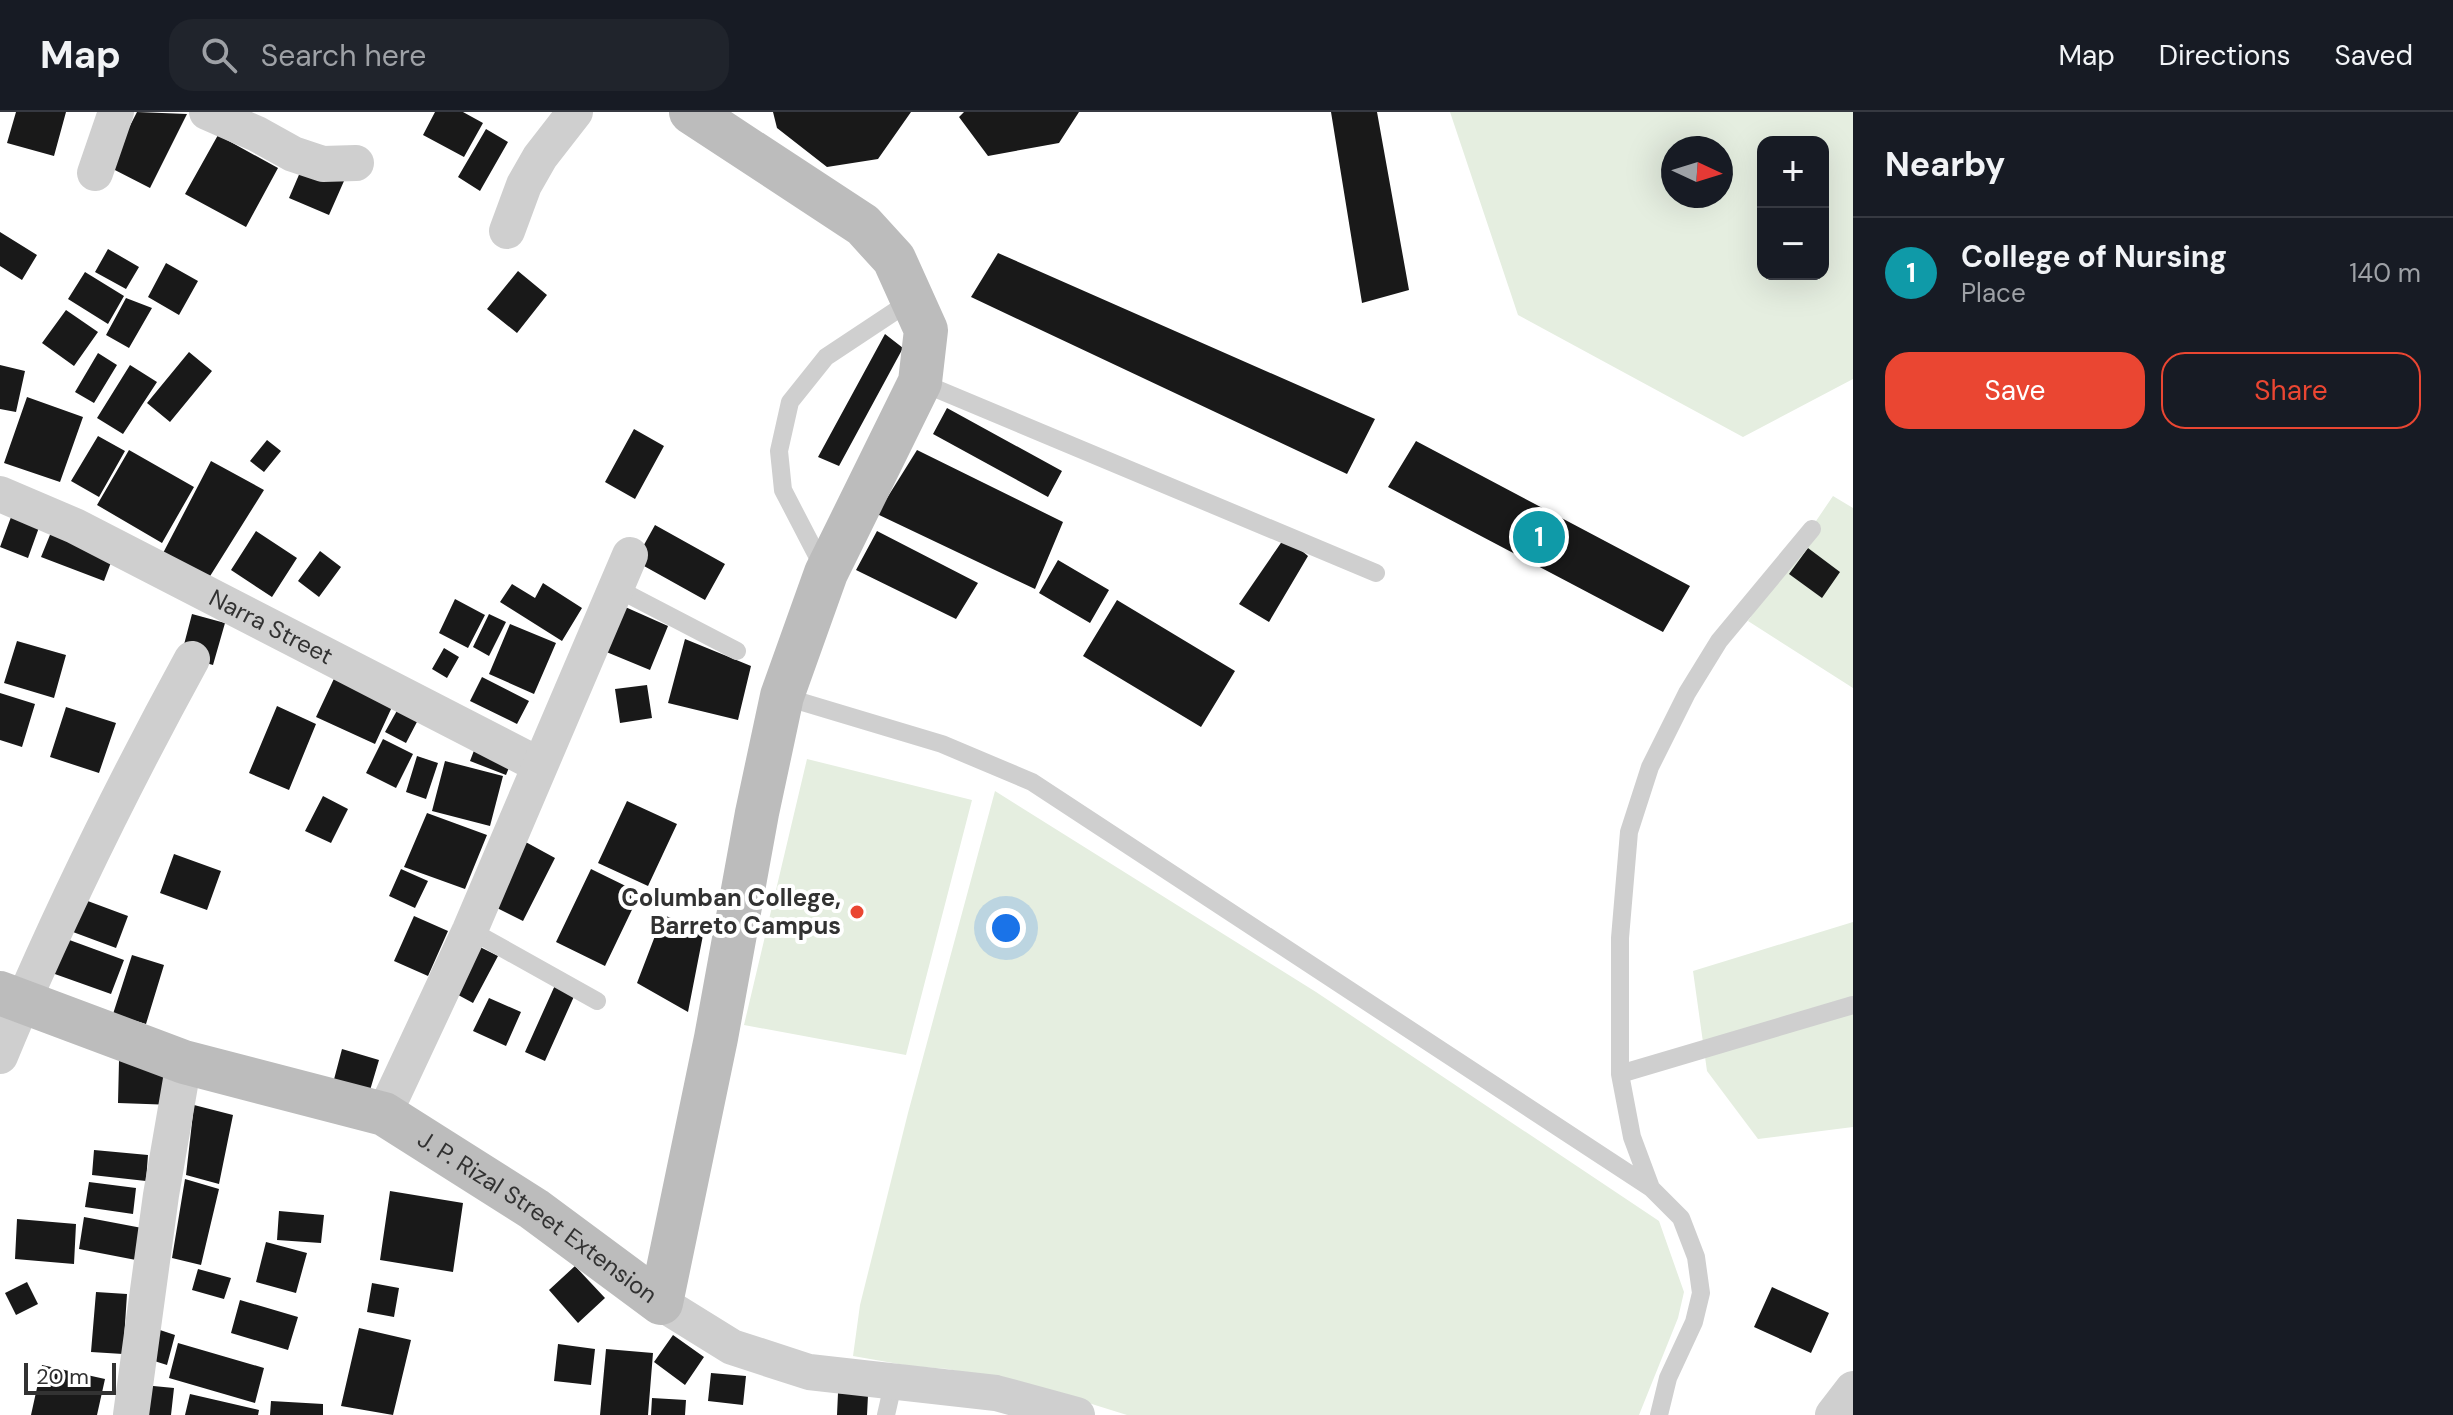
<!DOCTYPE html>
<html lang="en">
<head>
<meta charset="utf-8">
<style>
	:root { --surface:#171b24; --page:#20242c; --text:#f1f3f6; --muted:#9ea1a6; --line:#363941; --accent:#ea4632 }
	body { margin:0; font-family:"DM Sans",sans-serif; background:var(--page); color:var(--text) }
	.controls { position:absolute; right:24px; top:24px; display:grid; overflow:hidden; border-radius:16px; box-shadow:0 8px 32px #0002 }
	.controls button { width:72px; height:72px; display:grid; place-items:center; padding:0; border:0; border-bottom:2px solid var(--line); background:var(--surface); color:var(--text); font:40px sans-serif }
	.compass { position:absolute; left:1661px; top:24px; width:72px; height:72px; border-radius:50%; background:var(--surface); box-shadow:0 8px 32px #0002; rotate:94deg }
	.scale { position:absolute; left:24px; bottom:20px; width:92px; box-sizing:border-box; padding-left:8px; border:4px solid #323232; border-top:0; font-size:22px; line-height:28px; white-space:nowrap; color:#323232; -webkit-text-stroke:6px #fff; paint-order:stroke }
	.you { position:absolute; left:1006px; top:816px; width:28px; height:28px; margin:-20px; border:6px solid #fff; border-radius:50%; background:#1a73e8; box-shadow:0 0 0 12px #1a73e833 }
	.badge { display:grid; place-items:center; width:52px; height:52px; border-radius:50%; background:var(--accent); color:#fff; font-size:26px; font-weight:700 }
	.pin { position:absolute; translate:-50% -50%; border:4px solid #fff; box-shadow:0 2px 8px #0006 }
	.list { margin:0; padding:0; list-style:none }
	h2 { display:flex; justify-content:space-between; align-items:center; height:104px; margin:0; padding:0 32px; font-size:34px }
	h2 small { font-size:26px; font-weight:400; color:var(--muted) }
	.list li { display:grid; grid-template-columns:52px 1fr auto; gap:24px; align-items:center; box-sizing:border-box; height:112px; padding:0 32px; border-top:2px solid var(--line) }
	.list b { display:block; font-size:30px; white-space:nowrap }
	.list p { margin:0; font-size:26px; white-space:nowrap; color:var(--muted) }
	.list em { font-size:26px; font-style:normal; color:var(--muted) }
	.actions { display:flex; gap:16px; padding:24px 32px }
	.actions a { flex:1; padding:18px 0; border:2px solid var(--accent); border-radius:24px; text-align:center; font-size:28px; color:var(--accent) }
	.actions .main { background:var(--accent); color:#fff }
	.icon { flex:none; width:44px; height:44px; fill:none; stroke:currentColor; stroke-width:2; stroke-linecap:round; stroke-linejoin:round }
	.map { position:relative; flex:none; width:1853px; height:1303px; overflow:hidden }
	header { display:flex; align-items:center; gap:48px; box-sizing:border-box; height:112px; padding:0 40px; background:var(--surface); border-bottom:2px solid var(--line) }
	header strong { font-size:38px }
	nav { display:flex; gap:44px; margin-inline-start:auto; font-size:28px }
	.search { width:560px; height:72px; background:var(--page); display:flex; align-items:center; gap:20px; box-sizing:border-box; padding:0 28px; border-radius:24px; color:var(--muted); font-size:30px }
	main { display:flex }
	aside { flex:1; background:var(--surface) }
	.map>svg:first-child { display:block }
	.green { fill:#e5eee0; fill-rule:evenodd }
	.building { fill:#191919 }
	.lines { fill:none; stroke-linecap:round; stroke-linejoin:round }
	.lane { stroke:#cfcfcf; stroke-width:18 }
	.street { stroke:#cfcfcf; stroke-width:36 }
	.secondary { stroke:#bcbcbc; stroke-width:44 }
	.poi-dot { fill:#ea4632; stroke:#fff; stroke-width:3 }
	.labels { text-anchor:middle; stroke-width:8; stroke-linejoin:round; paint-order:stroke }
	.street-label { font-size:24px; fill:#323232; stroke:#fff }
	.poi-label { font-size:24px; font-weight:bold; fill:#323232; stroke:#fff; text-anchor:end }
</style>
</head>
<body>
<header>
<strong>Map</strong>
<div class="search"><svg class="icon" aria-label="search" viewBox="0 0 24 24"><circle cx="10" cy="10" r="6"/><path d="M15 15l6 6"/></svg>Search here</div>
<nav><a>Map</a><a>Directions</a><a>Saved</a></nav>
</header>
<main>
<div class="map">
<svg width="1853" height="1303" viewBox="0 0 1853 1303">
	<rect width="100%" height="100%" fill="#fff"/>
	<path class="green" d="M1450,0H1853V267L1743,325L1518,203ZM1823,30V162H1763V30ZM1721,36V84H1673V36Z
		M1833,384L1853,396V576L1748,509Z
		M807,647L972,688L906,943L744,913Z
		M995,679L1316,880L1659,1109L1684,1180L1678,1206L1639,1303H1127L1063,1283L948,1257L910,1254L853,1244L860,1193L908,1001Z
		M1853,810V1015L1758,1027L1707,959L1693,859Z"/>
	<path class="building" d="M16,0H66L54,44L7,31Z
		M137,0L187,2L150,76L109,55Z
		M435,0H463L483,11L464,45L423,23Z
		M773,0H911L878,47L827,55L777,16Z
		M964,0H1079L1059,31L988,44L959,5Z
		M1331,0H1377L1409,178L1362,191Z
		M486,17L508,30L480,79L458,65Z
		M218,23L278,56L246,115L185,82Z
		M304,51L344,69L329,103L289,86Z
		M0,120L37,143L22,168L0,154Z
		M108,137L139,155L126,177L95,160Z
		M998,141L1375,307L1347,362L971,185Z
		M166,151L198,169L179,203L148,185Z
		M518,159L547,183L517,221L487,197Z
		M85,160L124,184L108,212L68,187Z
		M126,186L152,196L129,236L106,223Z
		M66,198L98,220L74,254L42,231Z
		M885,222L903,236L839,354L818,345Z
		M189,240L212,259L170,310L147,291Z
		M98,241L117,253L94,291L75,280Z
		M0,253L25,259L16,300L0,297Z
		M130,253L157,270L123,322L97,306Z
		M27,285L83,305L60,370L4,351Z
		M947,296L1062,359L1048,385L933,322Z
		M634,317L664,334L635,387L605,370Z
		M98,324L125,339L99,385L71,369Z
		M267,328L281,339L264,360L250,349Z
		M1416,329L1690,474L1663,520L1388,375Z
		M129,338L194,375L162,431L97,393Z
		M917,338L1063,410L1035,477L877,402Z
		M211,349L264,378L207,469L161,445Z
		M14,397L42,407L28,446L0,435Z
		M54,413L116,437L104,469L41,445Z
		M655,413L725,452L705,488L635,449Z
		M256,419L297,446L272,485L231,458Z
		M877,419L978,471L956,507L856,458Z
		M1285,425L1308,444L1269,510L1239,492Z
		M1808,436L1840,460L1822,486L1789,462Z
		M320,439L341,455L319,485L298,469Z
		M1058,448L1109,478L1090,511L1039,481Z
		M543,471L582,496L562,529L500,490L512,472L535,486Z
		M455,487L485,503L468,536L439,521Z
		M1117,488L1235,559L1201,615L1083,544Z
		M623,494L668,514L650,558L604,539Z
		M192,502L225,511L213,553L181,544Z
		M489,502L506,510L489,544L473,535Z
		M510,512L556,531L534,582L489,562Z
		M685,527L751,554L738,608L668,591Z
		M17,529L66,543L54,586L4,571Z
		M444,536L459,545L447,566L432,557Z
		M339,556L397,584L375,632L316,605Z
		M482,565L529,589L517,612L470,589Z
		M647,573L652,606L620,611L615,577Z
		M0,581L35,592L22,635L0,628Z
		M277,594L316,612L289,678L249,661Z
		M66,595L116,611L99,661L50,645Z
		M399,595L419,606L406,631L385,620Z
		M383,627L413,642L396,676L366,661Z
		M478,628L514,643L506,663L470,649Z
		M417,644L438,651L426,687L406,680Z
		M445,649L503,664L490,714L432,699Z
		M323,684L348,697L331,731L305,719Z
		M627,689L677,712L648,774L598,751Z
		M427,701L487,723L465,777L404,755Z
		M522,728L555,746L523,809L489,792Z
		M174,742L221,759L207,798L160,781Z
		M401,757L428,769L415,796L389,784Z
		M591,757L640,781L605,854L556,830Z
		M85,788L128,804L116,836L73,820Z
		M663,803L704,818L688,900L637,871Z
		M414,804L448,819L428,864L394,849Z
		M64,826L124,848L111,882L52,861Z
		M474,832L498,844L473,891L449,878Z
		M132,843L164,853L146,912L113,902Z
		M556,871L576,880L545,949L525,940Z
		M489,886L521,900L506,934L473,919Z
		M342,937L379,948L368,985L332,975Z
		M119,949L175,951L174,993L118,991Z
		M194,993L233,1003L219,1072L186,1063Z
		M94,1038L148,1043L146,1069L92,1063Z
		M185,1067L219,1077L201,1153L172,1146Z
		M89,1070L136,1076L133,1102L85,1095Z
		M390,1079L463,1091L453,1160L380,1148Z
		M279,1099L324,1103L321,1131L277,1128Z
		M84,1105L142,1116L136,1148L79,1137Z
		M17,1107L76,1112L74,1152L15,1147Z
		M266,1130L307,1141L296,1181L256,1170Z
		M575,1154L605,1186L578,1211L549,1178Z
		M198,1157L231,1166L224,1187L192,1178Z
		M27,1170L38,1192L16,1203L5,1181Z
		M372,1171L399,1176L394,1205L367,1200Z
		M1772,1175L1829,1201L1811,1241L1754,1215Z
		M96,1180L127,1182L123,1242L91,1240Z
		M240,1188L298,1205L288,1238L231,1221Z
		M359,1216L411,1228L393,1303L341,1294Z
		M157,1217L175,1223L167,1253L148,1247Z
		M673,1223L704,1245L685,1273L654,1250Z
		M178,1231L264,1256L255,1291L169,1266Z
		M558,1232L595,1237L591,1273L554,1269Z
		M606,1237L653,1241L648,1303H600Z
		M42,1253L105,1267L97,1303H31Z
		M711,1261L746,1264L743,1293L708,1289Z
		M143,1273L174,1276L171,1303H140Z
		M838,1281L868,1283L867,1303H837Z
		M190,1282L259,1298L258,1303H185Z
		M652,1286L686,1288L685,1303H651Z
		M271,1289L323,1292V1303H270Z"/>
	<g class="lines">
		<path class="lane" d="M920,270L1376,461
			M824,457L783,378L779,339L790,290L826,245L912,188
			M616,476L737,539
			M782,584L942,632L1032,670L1651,1076
			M470,818L597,889
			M1620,962L1853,893
			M886,1303L894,1268
			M1659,1303L1668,1266L1694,1210L1701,1181L1696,1145L1681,1106L1651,1076L1632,1025L1620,962V826L1629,720L1650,655L1687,581L1719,529L1812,417"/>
		<g class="street">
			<path d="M207,0L257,22L293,42L323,52L356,51"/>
			<path d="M95,61L116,0"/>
			<path d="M507,119L524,73L540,45L575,0"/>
			<path id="s1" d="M0,382L75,414L539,653"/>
			<path d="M0,944C56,809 122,675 192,547"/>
			<path d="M384,1002L470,818L630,443"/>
			<path d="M661,1191L732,1235L809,1260L996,1281L1077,1303"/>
			<path d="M131,1303L161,1083L184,950"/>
			<path d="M1833,1303L1853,1277"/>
		</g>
		<path class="secondary" id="s2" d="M0,881L184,950L384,1002L534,1097L661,1191L716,926L757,701L782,584L826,461L920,270L926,218L894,147L863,113L691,0"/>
	</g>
	<circle class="poi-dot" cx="857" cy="800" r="8"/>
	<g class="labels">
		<g class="street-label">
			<text dy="8" stroke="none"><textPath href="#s1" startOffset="302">Narra Street</textPath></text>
			<text dy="8" stroke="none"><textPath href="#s2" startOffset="588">J. P. Rizal Street Extension</textPath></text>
		</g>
		<g class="poi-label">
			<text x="841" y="794">Columban College,<tspan x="841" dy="28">Barreto Campus</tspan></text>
		</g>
	</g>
</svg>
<div class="controls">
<button>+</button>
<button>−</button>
</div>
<svg class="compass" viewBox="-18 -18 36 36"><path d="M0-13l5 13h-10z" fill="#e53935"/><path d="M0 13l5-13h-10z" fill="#9ea1a6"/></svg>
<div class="scale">20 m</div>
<div class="you"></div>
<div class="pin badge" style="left:1539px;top:425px;background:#0f9aa8">1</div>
</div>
<aside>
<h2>Nearby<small></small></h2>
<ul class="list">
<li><span class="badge" style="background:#0f9aa8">1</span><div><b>College of Nursing</b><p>Place</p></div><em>140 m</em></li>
</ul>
<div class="actions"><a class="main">Save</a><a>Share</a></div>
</aside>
</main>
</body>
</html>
